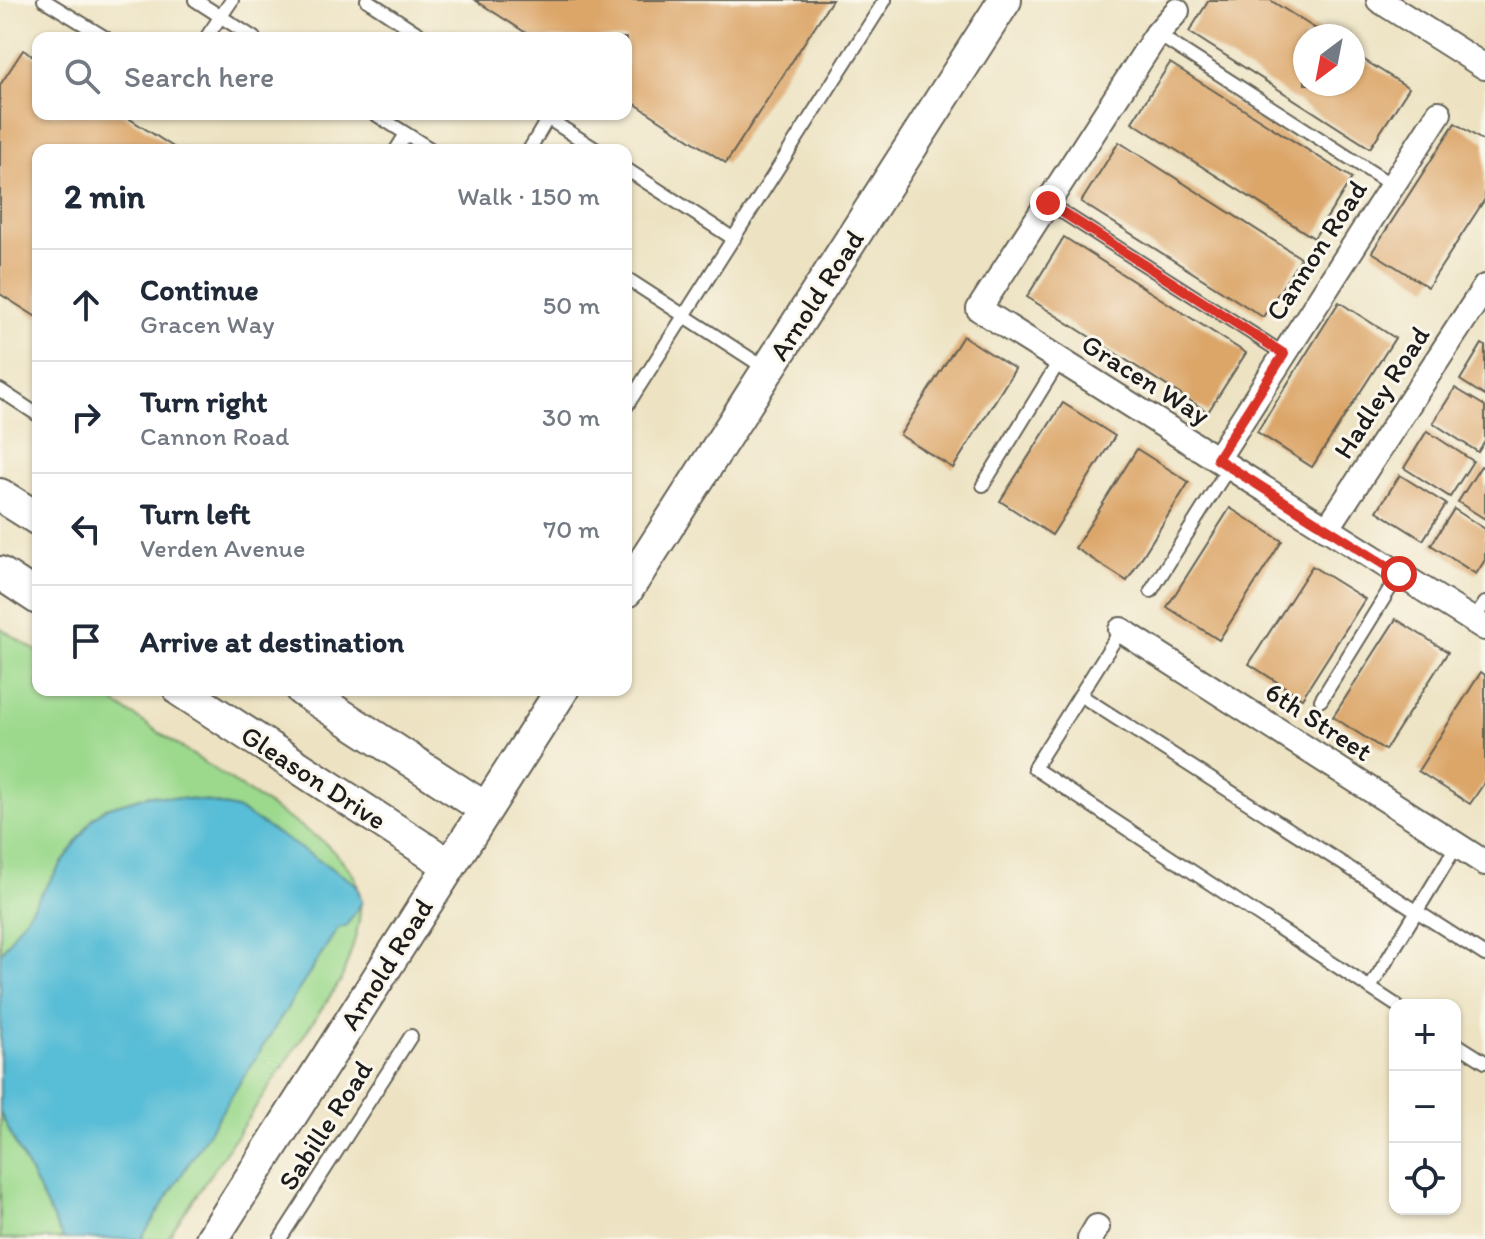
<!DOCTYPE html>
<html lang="en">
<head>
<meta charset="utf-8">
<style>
	:root { --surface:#fff; --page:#f2f2f3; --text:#1f2937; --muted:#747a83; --line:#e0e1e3 }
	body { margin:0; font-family:Itim,sans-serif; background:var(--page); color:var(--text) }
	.controls { position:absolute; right:24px; bottom:24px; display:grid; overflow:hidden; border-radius:16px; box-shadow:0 2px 6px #0004 }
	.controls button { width:72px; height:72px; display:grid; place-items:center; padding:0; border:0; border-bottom:2px solid var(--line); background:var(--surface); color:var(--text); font:40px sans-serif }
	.compass { position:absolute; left:1293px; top:24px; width:72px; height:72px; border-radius:50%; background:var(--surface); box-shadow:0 2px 6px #0004; rotate:212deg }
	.stop { position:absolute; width:24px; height:24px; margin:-18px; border:6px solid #d93025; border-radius:50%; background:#fff }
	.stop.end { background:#d93025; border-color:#fff; box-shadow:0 2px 8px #0008 }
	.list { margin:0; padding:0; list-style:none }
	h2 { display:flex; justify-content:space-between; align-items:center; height:104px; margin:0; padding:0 32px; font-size:34px }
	h2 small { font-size:26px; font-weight:400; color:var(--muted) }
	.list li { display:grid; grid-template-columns:52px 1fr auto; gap:24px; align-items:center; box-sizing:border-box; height:112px; padding:0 32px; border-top:2px solid var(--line) }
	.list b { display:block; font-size:30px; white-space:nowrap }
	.list p { margin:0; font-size:26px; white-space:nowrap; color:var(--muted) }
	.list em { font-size:26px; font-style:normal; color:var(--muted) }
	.icon { flex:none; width:44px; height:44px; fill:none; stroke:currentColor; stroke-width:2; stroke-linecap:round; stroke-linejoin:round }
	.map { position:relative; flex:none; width:1485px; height:1239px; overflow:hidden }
	.search { position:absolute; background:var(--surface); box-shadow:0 2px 6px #0004; left:32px; top:32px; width:600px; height:88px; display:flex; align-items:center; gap:20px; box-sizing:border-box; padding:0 28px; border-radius:16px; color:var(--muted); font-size:30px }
	.panel { position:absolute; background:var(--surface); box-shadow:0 2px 6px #0004; left:32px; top:144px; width:600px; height:552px; border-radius:16px }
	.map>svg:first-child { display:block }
	.green { fill:#9cd98d; stroke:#5c7a54; stroke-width:2 }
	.water { fill:#58bdd6; stroke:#3a6c79; stroke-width:2 }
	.building { fill:#dca669 }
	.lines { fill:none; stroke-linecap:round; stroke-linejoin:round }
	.lane-casing { stroke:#656256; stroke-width:16 }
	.street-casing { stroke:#656256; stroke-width:28 }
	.secondary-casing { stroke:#656256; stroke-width:36 }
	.lane { stroke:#fff; stroke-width:12 }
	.street { stroke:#fff; stroke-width:24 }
	.secondary { stroke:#fff; stroke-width:32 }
	.route { stroke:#d93025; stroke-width:10 }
	.labels { text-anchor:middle; stroke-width:6; stroke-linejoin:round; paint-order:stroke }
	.street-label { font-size:28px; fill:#1c1c1c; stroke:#fbf7ec }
</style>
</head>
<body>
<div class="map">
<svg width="1485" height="1239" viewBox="0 0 1485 1239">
	<rect width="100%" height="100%" fill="#fbf7ec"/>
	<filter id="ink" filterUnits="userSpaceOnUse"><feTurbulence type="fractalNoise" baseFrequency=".0125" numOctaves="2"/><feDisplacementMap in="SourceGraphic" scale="16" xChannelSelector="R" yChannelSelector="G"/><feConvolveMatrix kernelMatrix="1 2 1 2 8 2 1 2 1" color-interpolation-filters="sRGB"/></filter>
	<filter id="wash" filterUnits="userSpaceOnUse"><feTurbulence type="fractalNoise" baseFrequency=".006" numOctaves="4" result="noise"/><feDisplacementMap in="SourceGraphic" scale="32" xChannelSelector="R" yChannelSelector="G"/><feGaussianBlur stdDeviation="1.8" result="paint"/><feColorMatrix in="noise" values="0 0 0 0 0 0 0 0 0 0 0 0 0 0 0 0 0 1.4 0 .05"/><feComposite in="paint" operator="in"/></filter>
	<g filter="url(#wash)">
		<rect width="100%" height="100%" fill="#ede3c3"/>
		<path class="green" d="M0,628L38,652V690H95L324,842C332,851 343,860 350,870C373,900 352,949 341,980L167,1239H0Z"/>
		<path class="water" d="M150,795L206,801L240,810L356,884L362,902L346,926L338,928L141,1239H63L0,1113V954L93,818L106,808Z"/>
		<g id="blocks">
			<path class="building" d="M475,0H832L726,163L626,98V38H534Z
				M1209,0H1270L1327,36H1305V84H1353V53L1409,88L1370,148L1189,32Z
				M23,50L38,59V114H122L178,150H38V318L0,294V85Z
				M1170,63L1352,178L1314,238L1132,122Z
				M1455,123L1485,142V199L1428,287L1372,252Z
				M1119,142L1301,258L1263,317L1081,202Z
				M1064,237L1246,353L1208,412L1027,297Z
				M1339,302L1395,338L1312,467L1257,432Z
				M963,336L1015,369L953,468L900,435Z
				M1482,344L1485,346V396L1460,380Z
				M1455,388L1485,406V441L1478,452L1433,423Z
				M1063,403L1115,436L1052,535L1000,501Z
				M1427,431L1473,461L1450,497L1404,468Z
				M1137,449L1189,482L1127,581L1075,548Z
				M1481,466L1485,469V519L1458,502Z
				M1400,475L1446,504L1423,540L1377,511Z
				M1230,508L1282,541L1219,640L1167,607Z
				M1454,509L1485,529V560L1476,574L1431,545Z
				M1312,566L1365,599L1302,698L1249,664Z
				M1396,619L1448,652L1385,750L1333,717Z
				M1481,672L1485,675V782L1470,804L1418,771Z"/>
		</g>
	</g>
	<g filter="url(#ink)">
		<use href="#blocks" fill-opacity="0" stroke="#656256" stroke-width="2"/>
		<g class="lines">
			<g class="lane-casing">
				<path id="lane" d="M44,0L106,38
					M195,0L254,38
					M367,0L425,38
					M1157,34L1393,186
					M206,38L232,0
					M375,114L432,150
					M541,114L597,150
					M396,150L406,134
					M529,150L548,118
					M626,169L734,239
					M1048,203L1284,354
					M626,278L768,370
					M0,390L38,415
					M626,407L885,0
					M983,485L1060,360
					M1151,591L1229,467
					M1473,621L1485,603
					M1121,630L1034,768L1396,1005
					M1080,695L1485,955
					M1321,700L1399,574
					M1370,988L1457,845
					M1455,1043L1485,1062
					M280,1239L411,1036"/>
			</g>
			<g class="street-casing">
				<path id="street" d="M1379,0L1485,67
					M1177,11L1157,34L979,309L1485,628
					M1217,459L1439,113
					M1327,529L1485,287
					M1121,630L1485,863
					M1090,1239L1097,1227"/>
			</g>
			<g class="secondary-casing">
				<path id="secondary" d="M0,495L38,519
					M0,573L38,598
					M626,591L1005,0
					M180,690L449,865
					M302,690L486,809
					M212,1239L562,690"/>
			</g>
			<use href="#lane" class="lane"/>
			<use href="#street" class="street"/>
			<use href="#secondary" class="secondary"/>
		</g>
	</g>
	<g class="lines" filter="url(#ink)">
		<path class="route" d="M1048,203L1284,354L1217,459L1399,574"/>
	</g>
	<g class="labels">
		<g class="street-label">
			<text transform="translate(1316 250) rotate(-57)" y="10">Cannon Road</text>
			<text transform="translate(816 295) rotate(-57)" y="10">Arnold Road</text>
			<text transform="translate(1146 379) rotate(32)" y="10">Gracen Way</text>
			<text transform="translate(1381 392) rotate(-57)" y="10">Hadley Road</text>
			<text transform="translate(1319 721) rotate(33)" y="10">6th Street</text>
			<text transform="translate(314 777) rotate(33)" y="10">Gleason Drive</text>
			<text transform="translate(386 964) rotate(-58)" y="10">Arnold Road</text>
			<text transform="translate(325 1125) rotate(-57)" y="10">Sabille Road</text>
		</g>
	</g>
</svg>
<div class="controls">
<button>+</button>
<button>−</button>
<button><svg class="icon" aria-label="locate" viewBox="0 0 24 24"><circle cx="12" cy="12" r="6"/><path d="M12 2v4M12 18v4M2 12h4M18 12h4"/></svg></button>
</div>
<svg class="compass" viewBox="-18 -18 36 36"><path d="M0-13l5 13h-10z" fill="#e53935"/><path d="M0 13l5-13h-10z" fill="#747a83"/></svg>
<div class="stop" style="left:1399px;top:574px"></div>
<div class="stop end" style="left:1048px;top:203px"></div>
<div class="search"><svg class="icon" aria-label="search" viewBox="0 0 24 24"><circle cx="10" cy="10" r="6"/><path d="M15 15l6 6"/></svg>Search here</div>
<section class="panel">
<h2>2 min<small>Walk · 150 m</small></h2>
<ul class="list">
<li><svg class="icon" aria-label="ahead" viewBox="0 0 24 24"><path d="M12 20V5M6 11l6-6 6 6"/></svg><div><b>Continue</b><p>Gracen Way</p></div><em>50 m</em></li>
<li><svg class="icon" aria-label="right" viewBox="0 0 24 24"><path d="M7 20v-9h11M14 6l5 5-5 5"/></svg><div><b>Turn right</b><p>Cannon Road</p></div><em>30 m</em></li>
<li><svg class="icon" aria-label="left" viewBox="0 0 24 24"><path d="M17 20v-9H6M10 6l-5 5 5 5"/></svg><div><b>Turn left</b><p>Verden Avenue</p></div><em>70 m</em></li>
<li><svg class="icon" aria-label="arrive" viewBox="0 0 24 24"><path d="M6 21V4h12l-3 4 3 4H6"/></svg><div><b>Arrive at destination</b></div></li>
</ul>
</section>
</div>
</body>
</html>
